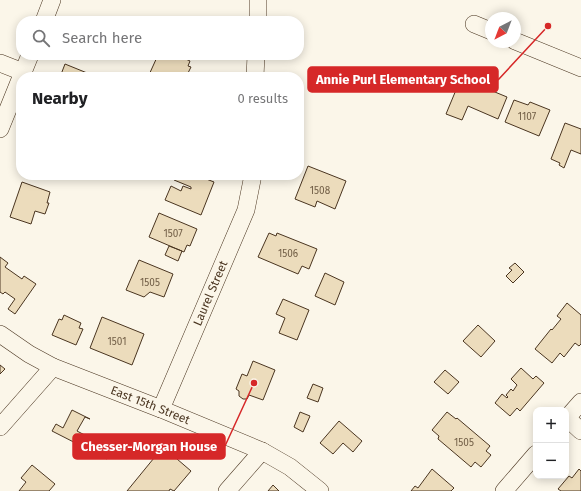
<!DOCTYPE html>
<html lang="en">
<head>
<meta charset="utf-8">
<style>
	:root { --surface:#fff; --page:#f2f2f2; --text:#202124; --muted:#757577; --line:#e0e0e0 }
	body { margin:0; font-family:"Fira Sans",sans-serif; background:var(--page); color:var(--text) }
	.controls { position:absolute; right:12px; bottom:12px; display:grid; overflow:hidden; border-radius:8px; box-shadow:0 2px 10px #0003 }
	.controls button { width:36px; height:36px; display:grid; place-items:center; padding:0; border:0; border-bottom:1px solid var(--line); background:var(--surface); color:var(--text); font:20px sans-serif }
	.compass { position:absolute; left:485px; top:12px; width:36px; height:36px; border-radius:50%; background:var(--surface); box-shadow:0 2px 10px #0003; rotate:222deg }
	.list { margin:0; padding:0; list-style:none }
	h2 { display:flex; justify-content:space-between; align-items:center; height:52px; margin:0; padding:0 16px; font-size:17px }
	h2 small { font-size:13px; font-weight:400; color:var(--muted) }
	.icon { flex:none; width:22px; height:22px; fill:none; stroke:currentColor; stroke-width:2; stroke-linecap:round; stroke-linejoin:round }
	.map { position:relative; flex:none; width:581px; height:491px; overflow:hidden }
	.search { position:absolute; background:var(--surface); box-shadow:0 2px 10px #0003; left:16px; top:16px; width:288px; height:44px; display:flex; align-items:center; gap:10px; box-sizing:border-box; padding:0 14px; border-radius:16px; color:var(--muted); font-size:15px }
	.panel { position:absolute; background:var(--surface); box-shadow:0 2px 10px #0003; left:16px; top:72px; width:288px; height:108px; border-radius:16px }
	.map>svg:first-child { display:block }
	.building { fill:#ecdcbc; stroke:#4a3520 }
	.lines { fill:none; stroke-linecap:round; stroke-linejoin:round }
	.minor-casing { stroke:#4a3520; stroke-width:18 }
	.minor { stroke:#fbf6e9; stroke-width:17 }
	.labels { text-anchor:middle; stroke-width:3; stroke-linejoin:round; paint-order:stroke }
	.number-label { font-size:10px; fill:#725f47 }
	.street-label { font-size:12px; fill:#4a3520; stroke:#fbf6e9 }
	.leader { fill:none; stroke:#d62828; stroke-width:1.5 }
	.callout-dot { fill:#d62828; stroke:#fbf6e9; stroke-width:1.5 }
	.callout { fill:#d62828; stroke:#d62828; stroke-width:1.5 }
	.callout-label { font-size:13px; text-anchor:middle; font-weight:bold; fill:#fff }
</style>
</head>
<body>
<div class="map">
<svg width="581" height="491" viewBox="0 0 581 491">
	<rect width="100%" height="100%" fill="#fbf6e9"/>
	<path class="building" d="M85,18L93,21H83Z
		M80,55H91L90,59Z
		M158,55H177L190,61L188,66L191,67L186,77H148Z
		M65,64L97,77H60Z
		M461,78L507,97L498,119L468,106L462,120L446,114Z
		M514,100L528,105L530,102L550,110L539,136L505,122Z
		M565,123L581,129V154L571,150L564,168L559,165L560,163L551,159Z
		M308,166L346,181L335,209L317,201L315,207L295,199Z
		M176,175H196L214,182L201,215L165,200L171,186L181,191L183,186L191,189V187L174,180Z
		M22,182L50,192L47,203H49L45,214L35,211L31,224L10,217Z
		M159,213L197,229L190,246L187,245L184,252L149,237Z
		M269,233L276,236L277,233L317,249L309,269L302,266L298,274L258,257Z
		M169,246L182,251L178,261L165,255Z
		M0,257L8,263L5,267L22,279L24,276L36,284L15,314L8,309L15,299L5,292L3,294L0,292Z
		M139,260L173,274L164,297L150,292L144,297L126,290Z
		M515,263L524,272L513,283L506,276L512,270L509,268Z
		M325,273L344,282L335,305L315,296Z
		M283,299L309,310L297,340L279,333L285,318L276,314Z
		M567,303L581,315V344L579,346L575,343L564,357L560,353L552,363L535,349L551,329L552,330L561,319L557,316Z
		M64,315L81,323L79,328L83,329L76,345L52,335L59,319L62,320Z
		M102,317L144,334L132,365L90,348Z
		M478,325L495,341L481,357L463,341Z
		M253,361L275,370L263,400L249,395L247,399H243L239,396V391L236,389L242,374L247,376Z
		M0,365L5,369L0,374Z
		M521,368L533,379L536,376L544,383L520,411L517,408L510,416L495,403L502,394L507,398L508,397L506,395L511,389L513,391L517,385L511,379Z
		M445,370L459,382L448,394L434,382Z
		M313,384L323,388L318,402L307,398Z
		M72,410L90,419L85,417L77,431L98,442L101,435L115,442L107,459L52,431L56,424L63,428Z
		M300,412L310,416L303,432L294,427Z
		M447,412L456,419L457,418L490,446L486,451L491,455L481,467L475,462L471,467L438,439L439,436L432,430Z
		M339,421L362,441L353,452L343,443L333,454L320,443Z
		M163,447L191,471L174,491L170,489L169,491H127Z
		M32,465L55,484L49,491H19L26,482L21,478Z
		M432,469L454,488L451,491H411L415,486L418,488Z
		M579,469L581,471V491H561L558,489L569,476L572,478Z
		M273,485L279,491H268Z"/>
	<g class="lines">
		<g class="minor-casing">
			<g id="minor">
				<path d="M44,21L52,0"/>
				<path d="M258,21V0"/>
				<path d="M474,24L491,31"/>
				<path d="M515,41L581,68"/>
				<path d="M0,63L23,72"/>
				<path d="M255,77L256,55"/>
				<path d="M0,129L30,55"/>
				<path id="s1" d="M0,334L29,354L53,367L161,409L262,451L290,467L320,491"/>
				<path id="s2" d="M161,409L246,210L253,175"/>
				<path d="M567,418L581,431"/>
				<path d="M566,419L581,402"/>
				<path d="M0,427L53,367"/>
				<path d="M227,491L262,451"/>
				<path d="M504,491L536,454"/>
			</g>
		</g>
		<use href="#minor" class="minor"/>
	</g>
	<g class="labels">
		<g class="number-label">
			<text x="527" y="120">1107</text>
			<text x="320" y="194">1508</text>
			<text x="173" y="237">1507</text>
			<text x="288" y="257">1506</text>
			<text x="150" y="286">1505</text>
			<text x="117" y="345">1501</text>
			<text x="464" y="446">1505</text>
		</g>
		<g class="street-label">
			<text dy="4" stroke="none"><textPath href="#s2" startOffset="126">Laurel Street</textPath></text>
			<text dy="4" stroke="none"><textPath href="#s1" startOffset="167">East 15th Street</textPath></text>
		</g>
	</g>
	<path class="leader" d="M548 26L498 80M254 383L225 446"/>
	<g class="callout-dot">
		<circle cx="548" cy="26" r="4"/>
		<circle cx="254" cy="383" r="4"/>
	</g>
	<g class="callout">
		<rect x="308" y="67" width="190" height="25" rx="4"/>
		<rect x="73" y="434" width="152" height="25" rx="4"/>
	</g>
	<g class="callout-label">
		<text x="403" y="84">Annie Purl Elementary School</text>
		<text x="149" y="451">Chesser-Morgan House</text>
	</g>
</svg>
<div class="controls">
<button>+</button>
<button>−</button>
</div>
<svg class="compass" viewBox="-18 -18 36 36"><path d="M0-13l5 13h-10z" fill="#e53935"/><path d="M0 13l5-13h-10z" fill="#757577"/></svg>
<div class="search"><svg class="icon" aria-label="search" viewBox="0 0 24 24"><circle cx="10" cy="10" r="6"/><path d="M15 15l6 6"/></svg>Search here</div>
<section class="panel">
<h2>Nearby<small>0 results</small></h2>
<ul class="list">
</ul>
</section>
</div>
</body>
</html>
